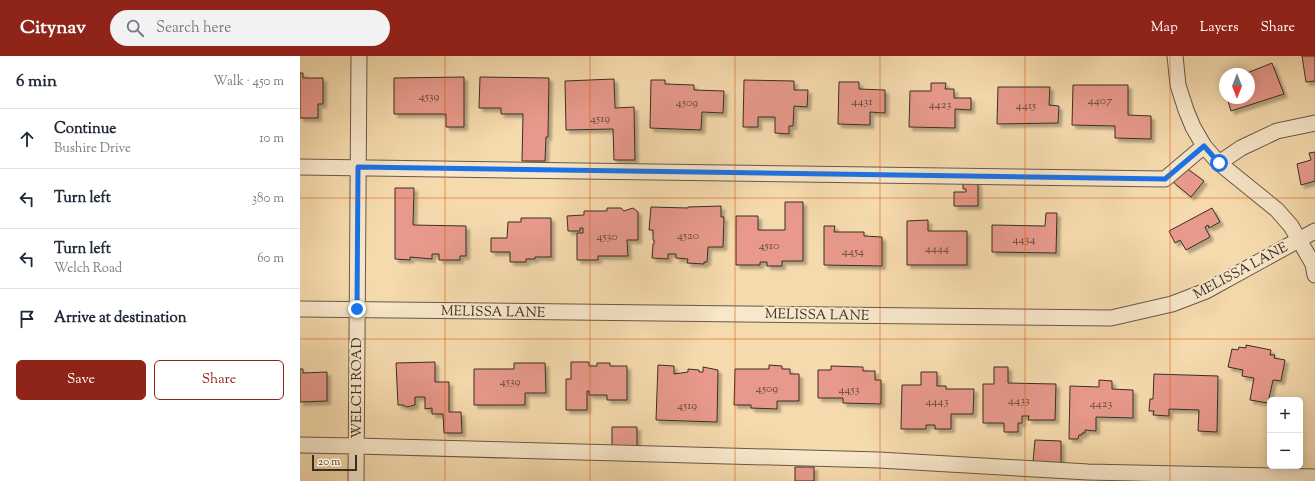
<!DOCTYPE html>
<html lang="en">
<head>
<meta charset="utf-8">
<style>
	:root { --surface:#fff; --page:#f2f2f3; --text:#1f2937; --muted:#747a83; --line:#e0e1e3; --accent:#8f2418 }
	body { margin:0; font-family:"Sorts Mill Goudy",serif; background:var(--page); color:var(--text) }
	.controls { position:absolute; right:12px; bottom:12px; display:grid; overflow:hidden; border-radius:6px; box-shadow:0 2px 10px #0003 }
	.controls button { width:36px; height:36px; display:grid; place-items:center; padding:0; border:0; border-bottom:1px solid var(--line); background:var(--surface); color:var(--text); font:20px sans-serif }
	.compass { position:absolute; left:919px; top:12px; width:36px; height:36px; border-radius:50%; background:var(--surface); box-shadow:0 2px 10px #0003; rotate:180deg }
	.scale { position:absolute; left:12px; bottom:10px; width:45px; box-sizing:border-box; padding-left:4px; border:2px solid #392e22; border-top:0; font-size:11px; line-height:14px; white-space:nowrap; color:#392e22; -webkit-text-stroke:3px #f8e7ca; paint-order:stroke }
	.stop { position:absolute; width:12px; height:12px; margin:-9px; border:3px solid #1a73e8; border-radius:50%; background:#fff }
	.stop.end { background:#1a73e8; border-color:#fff; box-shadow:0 1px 4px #0008 }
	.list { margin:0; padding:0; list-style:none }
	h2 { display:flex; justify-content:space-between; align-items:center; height:52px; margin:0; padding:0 16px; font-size:17px }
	h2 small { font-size:13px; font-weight:400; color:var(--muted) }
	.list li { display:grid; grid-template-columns:26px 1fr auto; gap:12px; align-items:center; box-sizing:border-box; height:60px; padding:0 16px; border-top:1px solid var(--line) }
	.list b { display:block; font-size:15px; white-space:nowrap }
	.list p { margin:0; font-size:13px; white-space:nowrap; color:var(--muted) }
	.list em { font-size:13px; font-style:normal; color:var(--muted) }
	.actions { display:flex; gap:8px; padding:12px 16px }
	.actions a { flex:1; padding:9px 0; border:1px solid var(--accent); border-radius:6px; text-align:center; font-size:14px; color:var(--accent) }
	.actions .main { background:var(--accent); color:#fff }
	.icon { flex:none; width:22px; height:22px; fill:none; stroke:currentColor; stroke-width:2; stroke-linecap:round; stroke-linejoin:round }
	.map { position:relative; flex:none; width:1015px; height:425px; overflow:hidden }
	header { display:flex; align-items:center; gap:24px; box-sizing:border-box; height:56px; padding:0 20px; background:var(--accent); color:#fff }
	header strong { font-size:19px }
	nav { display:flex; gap:22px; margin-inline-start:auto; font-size:14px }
	.search { width:280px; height:36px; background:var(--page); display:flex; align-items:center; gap:10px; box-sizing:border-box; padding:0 14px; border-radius:22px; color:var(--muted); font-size:15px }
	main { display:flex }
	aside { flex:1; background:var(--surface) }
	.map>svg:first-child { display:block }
	.building { fill:#e8998b; stroke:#392e22; filter:url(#shadow) }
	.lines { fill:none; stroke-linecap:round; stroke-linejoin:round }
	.minor-casing { stroke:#685945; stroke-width:17 }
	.minor { stroke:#f8e7ca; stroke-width:15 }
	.route { stroke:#1a73e8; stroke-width:5 }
	.grid { fill:none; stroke:#d6550e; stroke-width:1; stroke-opacity:0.55 }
	.labels { text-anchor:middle; stroke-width:4; stroke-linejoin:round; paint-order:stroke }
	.number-label { font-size:12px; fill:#65493c }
	.street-label { font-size:14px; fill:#392e22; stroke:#f8e7ca }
</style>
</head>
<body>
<header>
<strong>Citynav</strong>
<div class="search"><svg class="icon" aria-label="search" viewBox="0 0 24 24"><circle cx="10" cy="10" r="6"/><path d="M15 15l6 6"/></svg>Search here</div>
<nav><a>Map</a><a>Layers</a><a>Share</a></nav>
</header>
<main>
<aside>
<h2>6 min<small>Walk · 450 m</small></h2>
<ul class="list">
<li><svg class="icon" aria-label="ahead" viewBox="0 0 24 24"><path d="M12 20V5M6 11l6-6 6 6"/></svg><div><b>Continue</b><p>Bushire Drive</p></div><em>10 m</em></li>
<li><svg class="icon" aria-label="left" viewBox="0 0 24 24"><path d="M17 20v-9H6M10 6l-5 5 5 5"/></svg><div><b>Turn left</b></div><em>380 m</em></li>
<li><svg class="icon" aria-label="left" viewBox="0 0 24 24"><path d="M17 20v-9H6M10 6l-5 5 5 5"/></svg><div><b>Turn left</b><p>Welch Road</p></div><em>60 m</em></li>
<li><svg class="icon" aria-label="arrive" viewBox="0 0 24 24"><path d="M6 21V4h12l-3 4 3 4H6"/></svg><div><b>Arrive at destination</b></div></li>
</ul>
<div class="actions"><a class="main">Save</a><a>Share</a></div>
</aside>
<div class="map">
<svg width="1015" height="425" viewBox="0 0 1015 425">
	<defs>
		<filter id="shadow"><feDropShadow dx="3.5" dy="3.5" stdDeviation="1" flood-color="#0004"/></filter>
	</defs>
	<rect width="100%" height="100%" fill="#f5daad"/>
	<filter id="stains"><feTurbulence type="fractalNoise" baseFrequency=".005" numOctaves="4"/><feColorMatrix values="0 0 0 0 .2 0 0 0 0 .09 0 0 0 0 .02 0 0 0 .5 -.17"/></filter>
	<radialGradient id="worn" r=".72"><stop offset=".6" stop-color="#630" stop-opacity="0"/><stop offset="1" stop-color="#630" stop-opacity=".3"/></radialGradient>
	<path class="building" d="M1002,0H1015V25L1006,26Z
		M972,7L984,38L931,55L927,42H949V18H939L947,15V17Z
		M0,17H3V22H23V48H18V62H0Z
		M164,21V71H146V58H94V22Z
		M180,21L249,22L248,81H246L245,105H222L223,58H201V52H179Z
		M314,23L315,52L334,51L335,104H314L313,73L266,74L265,25Z
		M925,23V38L920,25Z
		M351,24H365V28L394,29V34L424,35L423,57L402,56L401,74L350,72Z
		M444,24L494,25V34H508L507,51L494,50L493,70H489V78L475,77V61H458V71H443Z
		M539,26H559V33L585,34V57L570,56V69L538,68Z
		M631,27H646L645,33H654V42H671V54L655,53V72L609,71L610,35H631Z
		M773,29H828V59L851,60V83L815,82V70L772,69Z
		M698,31H750L749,49L759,50L758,67L697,68Z
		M1015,96V125L1001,129L997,108L1011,104L1009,97Z
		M885,111L904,125L891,141L873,126Z
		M663,126H678V150H654V136H666V133H663Z
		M95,132H114L113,169L166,170V200H160V204H139V198H132V203L110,201V204L95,203Z
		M485,146H503V205H482V210H467V206H460V209H436V160H458V174H485Z
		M421,150V161H424L423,191H408L407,206H404V208L387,207L388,203L376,202V198H368V203L352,202L353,188H354V184H353V174H349L351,151L388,152V151Z
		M307,152H321L324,155L333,152L338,156V184H327L328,200H298V204H277V177H283V172H280V175H268L267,160L284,159V155H307Z
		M912,152L920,166L909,172L908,169L905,171L910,181L886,194L880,184L875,187L869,175Z
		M746,157H757L756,197L692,196V169L745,170Z
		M221,162H251V201H235V203H226V206H210V196H191V182H207L208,166H221Z
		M628,164V175H667V209H607V165Z
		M524,170H535L534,176H564V180L582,181V210L524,209Z
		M946,289L971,294L970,299H975L974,302L985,304L981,325L973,324L968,347L950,344L954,322L942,320L943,314L928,311L932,293L938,294L939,291L946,292Z
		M135,306V326H149V356H161L162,377H144L143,358H132V352L125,353V341H115V349L107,351L103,349H98L96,307Z
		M271,306H289V310H297V307H310V310H327V344H307V339H289V335H287V354H266V323H271Z
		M214,307H245L246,337H225V349H174V313H214Z
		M358,309L374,310V318L388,316V313L399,314V316H403V311L418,314L417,366L356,364Z
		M469,309L482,310V313H490V318H499V345H477V353L451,352V349H434L435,313H469Z
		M531,310L563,311V315H575V324H581V348L543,347V342H518V314H531Z
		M694,311H708V327L756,328L755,364H728L729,360H722V367H718V376H704V367H683V328H694Z
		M0,313H3V317L27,316V345L0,346Z
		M621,316H637V330H646V333H674L673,358H651V373H635V369H626V373H601L602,329H621Z
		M854,318L918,320L917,376L898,375L899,354L869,353V360L853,359L854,355H849L850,343H853Z
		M799,324L812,325V333L833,334V362L796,361V375L785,374V377H782V379H779L778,383H769L770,330L799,331Z
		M312,371H337V393L312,392Z
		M735,384L761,385V407L733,406Z
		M495,411H514V425H495Z"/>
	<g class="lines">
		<g class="minor-casing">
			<path id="minor" d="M875,0L878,29L886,54L893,71L904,90L919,107L977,154L991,170L1013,208L1015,219
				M919,107L941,92L977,75L1015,67
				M0,111L865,123L904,90
				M0,253L811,262L872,248L906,235L1015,175
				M0,389L56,390L579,404L788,416L1015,421
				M56,425L59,0"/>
		</g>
		<use href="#minor" class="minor"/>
	</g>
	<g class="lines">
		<path class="route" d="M57,253L58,111L865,123L904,90L919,107"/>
	</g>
	<path class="grid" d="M145,0V425M290,0V425M435,0V425M580,0V425M725,0V425M870,0V425M0,142H1015M0,283H1015"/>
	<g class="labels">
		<g class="number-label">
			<text x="129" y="44">4539</text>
			<text x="800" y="48">4407</text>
			<text x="562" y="49">4431</text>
			<text x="387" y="50">4509</text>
			<text x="640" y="52">4423</text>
			<text x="726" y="53">4415</text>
			<text x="300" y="66">4519</text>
			<text x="388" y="183">4520</text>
			<text x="307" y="184">4530</text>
			<text x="724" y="187">4434</text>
			<text x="469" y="193">4510</text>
			<text x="637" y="196">4444</text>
			<text x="553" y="199">4454</text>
			<text x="210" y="329">4539</text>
			<text x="467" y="336">4509</text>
			<text x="549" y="337">4453</text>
			<text x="719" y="348">4433</text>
			<text x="637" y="349">4443</text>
			<text x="801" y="351">4423</text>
			<text x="387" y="353">4519</text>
		</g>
		<g class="street-label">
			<text transform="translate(940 214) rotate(-28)" y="5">MELISSA LANE</text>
			<text transform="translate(193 255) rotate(1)" y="5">MELISSA LANE</text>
			<text transform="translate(517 258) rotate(1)" y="5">MELISSA LANE</text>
			<text transform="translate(56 332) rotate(-90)" y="5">WELCH ROAD</text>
		</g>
	</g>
	<rect width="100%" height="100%" filter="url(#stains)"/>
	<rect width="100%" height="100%" fill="url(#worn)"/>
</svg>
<div class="controls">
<button>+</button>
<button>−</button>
</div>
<svg class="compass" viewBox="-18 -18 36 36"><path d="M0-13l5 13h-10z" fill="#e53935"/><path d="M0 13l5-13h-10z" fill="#747a83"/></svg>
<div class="scale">20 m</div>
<div class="stop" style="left:919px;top:107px"></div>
<div class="stop end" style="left:57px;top:253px"></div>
</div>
</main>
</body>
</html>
